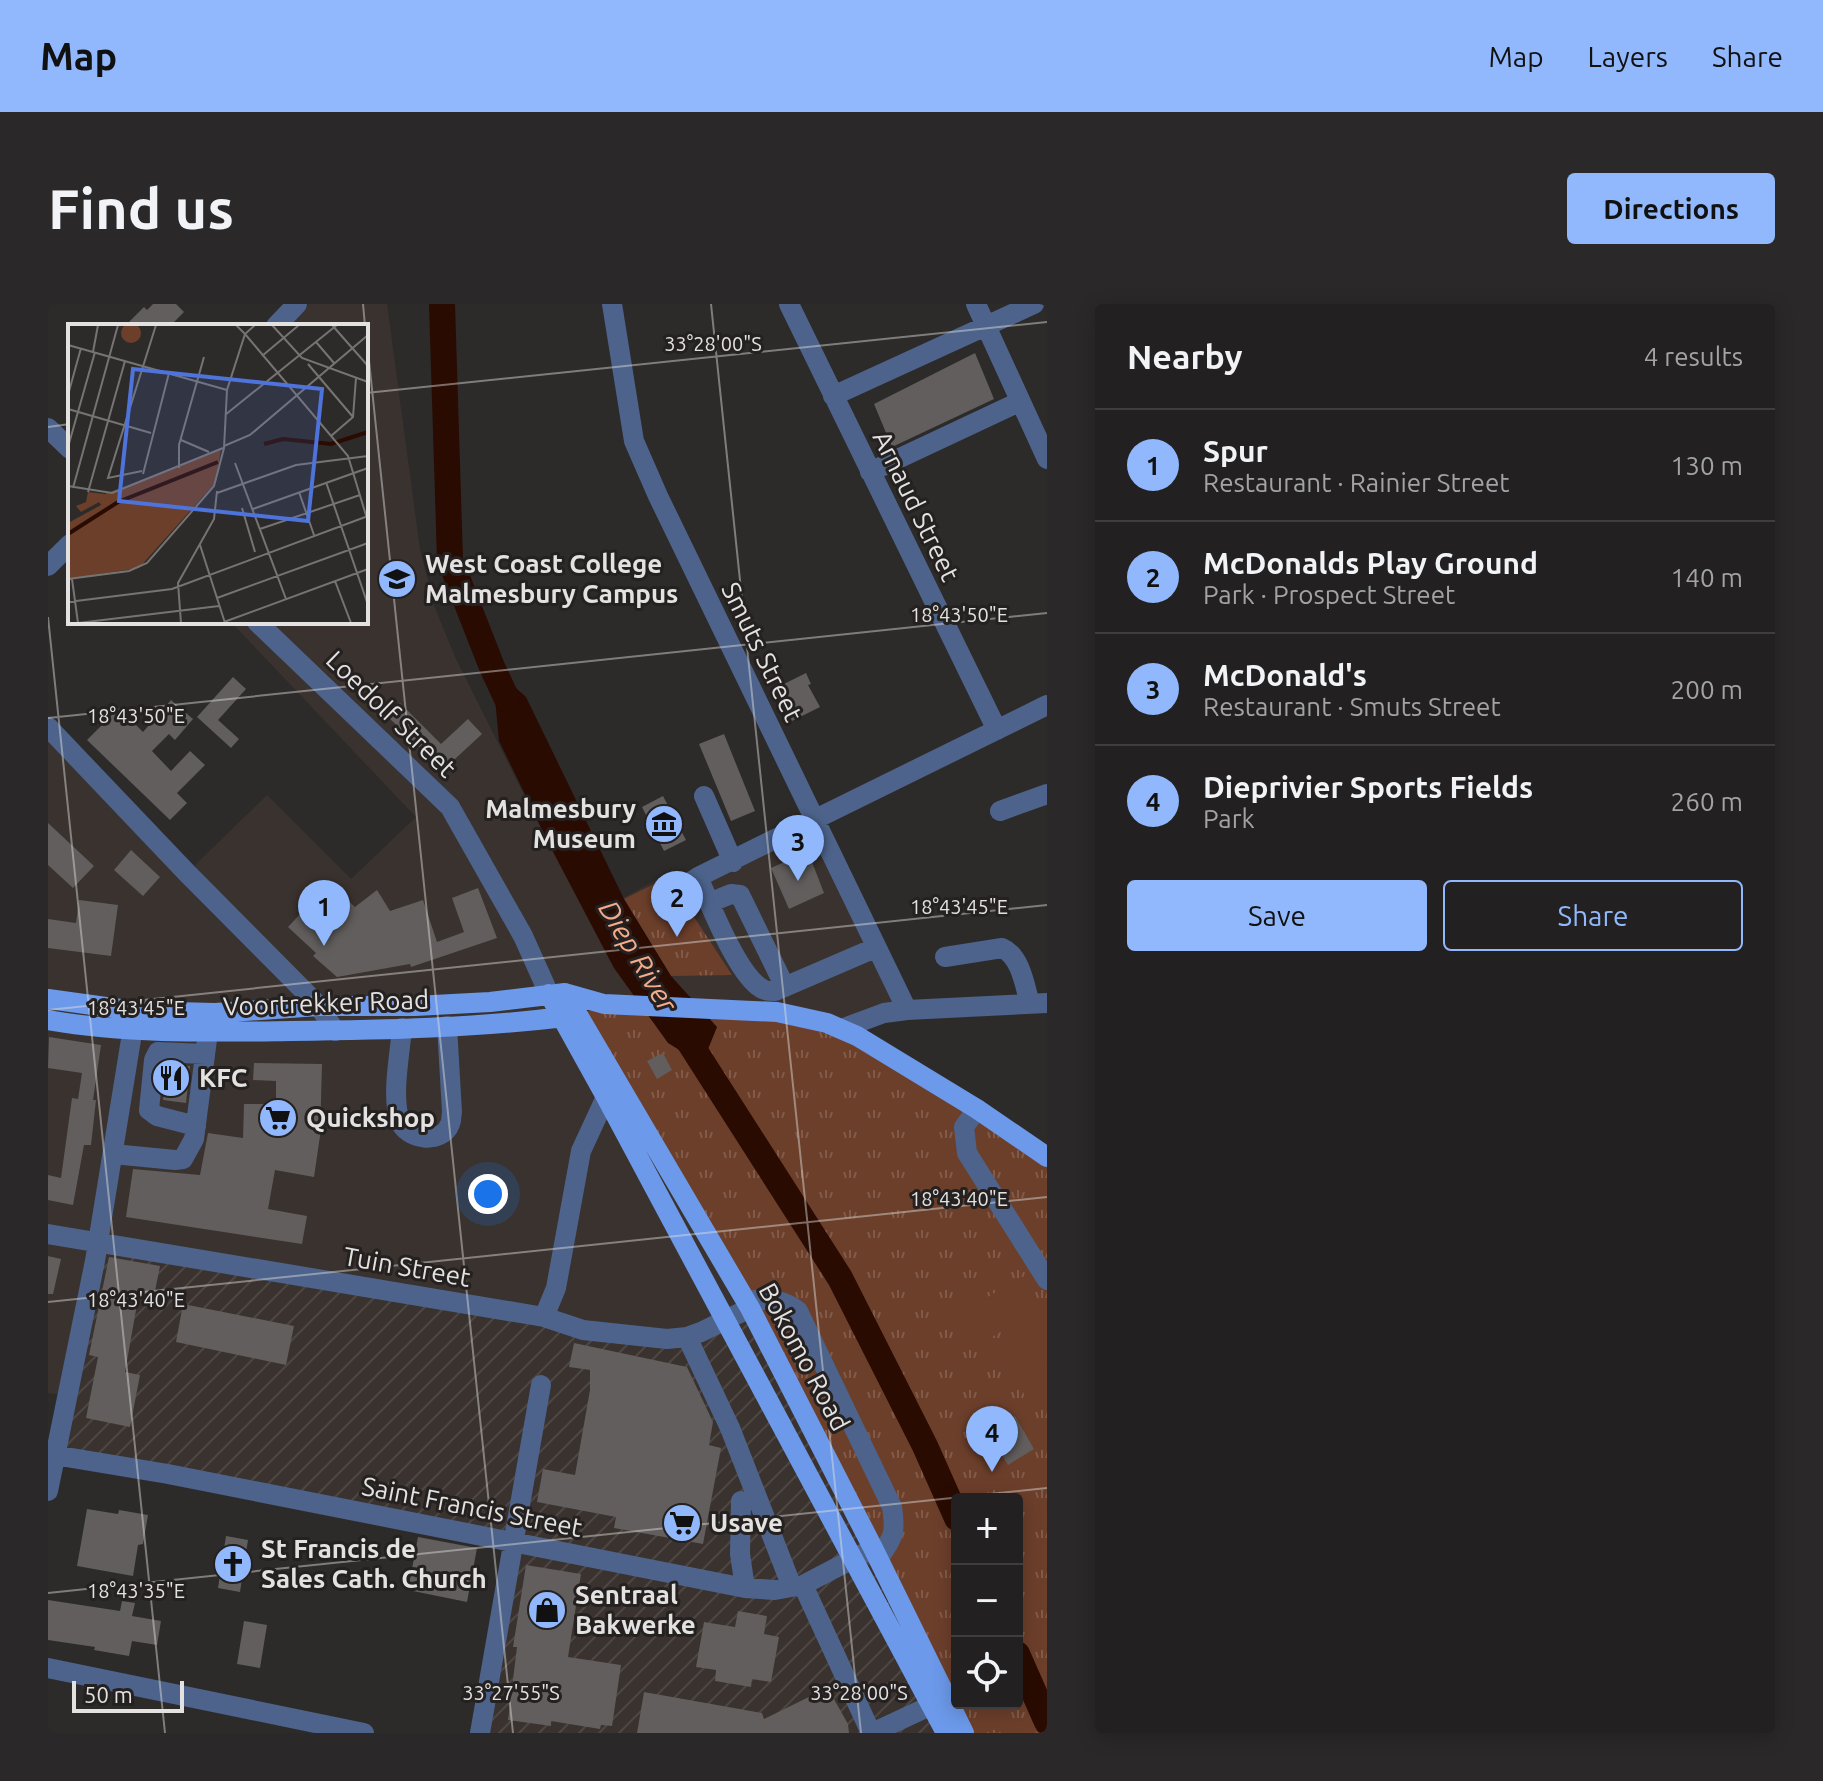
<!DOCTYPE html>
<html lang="en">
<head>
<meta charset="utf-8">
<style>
	:root { --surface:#222020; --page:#2a2829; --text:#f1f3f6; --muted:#a2a3a5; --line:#3f3e3e; --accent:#91b8fd }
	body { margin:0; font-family:Ubuntu,sans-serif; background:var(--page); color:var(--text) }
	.controls { position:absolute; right:24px; bottom:24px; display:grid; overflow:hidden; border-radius:8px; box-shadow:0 4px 20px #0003 }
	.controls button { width:72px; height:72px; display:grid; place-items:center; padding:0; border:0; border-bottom:2px solid var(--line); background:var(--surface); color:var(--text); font:40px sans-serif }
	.scale { position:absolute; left:24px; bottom:20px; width:112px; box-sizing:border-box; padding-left:8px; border:4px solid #e3e2e1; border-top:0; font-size:22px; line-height:28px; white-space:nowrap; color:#e3e2e1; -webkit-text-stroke:6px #242120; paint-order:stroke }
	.you { position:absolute; left:440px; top:890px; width:28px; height:28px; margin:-20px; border:6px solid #fff; border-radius:50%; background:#1a73e8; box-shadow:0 0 0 12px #1a73e833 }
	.badge { display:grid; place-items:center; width:52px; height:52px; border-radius:50%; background:var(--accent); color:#111; font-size:26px; font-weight:700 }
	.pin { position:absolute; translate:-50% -66px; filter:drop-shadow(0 2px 4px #0008) }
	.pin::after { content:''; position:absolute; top:42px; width:28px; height:24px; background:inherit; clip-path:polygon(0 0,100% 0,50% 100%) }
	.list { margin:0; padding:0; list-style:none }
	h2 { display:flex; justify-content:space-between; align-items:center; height:104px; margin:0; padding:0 32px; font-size:34px }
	h2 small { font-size:26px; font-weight:400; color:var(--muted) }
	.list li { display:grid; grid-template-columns:52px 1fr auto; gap:24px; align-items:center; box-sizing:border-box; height:112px; padding:0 32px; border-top:2px solid var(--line) }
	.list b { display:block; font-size:30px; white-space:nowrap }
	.list p { margin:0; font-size:26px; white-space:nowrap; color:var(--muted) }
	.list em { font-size:26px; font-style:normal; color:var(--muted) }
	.actions { display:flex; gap:16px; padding:24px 32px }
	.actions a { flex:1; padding:18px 0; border:2px solid var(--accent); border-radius:8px; text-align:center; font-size:28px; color:var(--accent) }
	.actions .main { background:var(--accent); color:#111 }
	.icon { flex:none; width:44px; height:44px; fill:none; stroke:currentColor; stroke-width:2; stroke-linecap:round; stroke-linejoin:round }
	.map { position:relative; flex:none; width:999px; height:1429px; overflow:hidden; border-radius:8px }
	header { display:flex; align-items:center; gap:48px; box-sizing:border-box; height:112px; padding:0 40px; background:var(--accent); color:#111 }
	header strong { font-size:38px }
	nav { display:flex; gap:44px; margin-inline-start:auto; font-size:28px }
	.intro { display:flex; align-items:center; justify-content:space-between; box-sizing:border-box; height:192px; padding:0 48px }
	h1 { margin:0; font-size:56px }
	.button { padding:20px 36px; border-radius:8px; background:var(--accent); color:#111; font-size:28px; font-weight:700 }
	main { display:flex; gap:48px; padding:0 48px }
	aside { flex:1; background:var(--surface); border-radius:8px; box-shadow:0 4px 20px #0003 }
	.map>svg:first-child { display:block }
	.built { fill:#3a322e }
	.industrial { fill:url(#industrial-furrows) }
	.grass { fill:url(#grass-tufts); fill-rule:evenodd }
	.pitch { fill:#6c3f2b }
	.water { fill:#290b01 }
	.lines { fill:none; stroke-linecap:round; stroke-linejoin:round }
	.river { stroke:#290b01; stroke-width:26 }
	.building { fill:#615e5d }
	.minor { stroke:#4d638b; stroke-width:20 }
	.major { stroke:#6c99ea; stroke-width:20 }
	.ticks { fill:none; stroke:#e3e2e1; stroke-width:2; stroke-opacity:0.45 }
	.labels { text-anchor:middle; stroke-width:6; stroke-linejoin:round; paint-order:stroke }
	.street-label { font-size:26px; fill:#e3e2e1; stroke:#242120 }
	.poi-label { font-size:26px; font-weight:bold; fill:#e3e2e1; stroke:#242120; text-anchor:start }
	.water-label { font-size:28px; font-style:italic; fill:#f5ab8b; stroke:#242120 }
	.inset-river { fill:none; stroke:#290b01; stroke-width:4 }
	.inset-road { fill:none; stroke:#767473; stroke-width:2 }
	.view { fill:#4e73da; fill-opacity:0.15; stroke:#4e73da; stroke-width:4 }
	.inset-edge { fill:none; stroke:#e3e2e1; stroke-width:4 }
	.ticks-label { font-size:20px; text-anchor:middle; fill:#e3e2e1; stroke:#242120; stroke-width:6; stroke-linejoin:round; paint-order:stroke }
</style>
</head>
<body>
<header>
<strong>Map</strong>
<nav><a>Map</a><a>Layers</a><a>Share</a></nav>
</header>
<div class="intro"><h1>Find us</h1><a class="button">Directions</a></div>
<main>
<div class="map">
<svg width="999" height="1429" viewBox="0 0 999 1429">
	<defs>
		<pattern id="industrial-furrows" width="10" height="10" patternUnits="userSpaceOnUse" patternTransform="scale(2)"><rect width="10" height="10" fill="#3a322e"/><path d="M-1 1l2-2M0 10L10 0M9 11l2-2" fill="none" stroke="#4d4642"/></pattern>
		<pattern id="grass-tufts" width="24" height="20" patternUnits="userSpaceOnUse" patternTransform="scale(2)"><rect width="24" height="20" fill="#6c3f2b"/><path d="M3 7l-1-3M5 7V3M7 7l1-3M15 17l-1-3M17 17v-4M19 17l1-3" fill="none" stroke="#815a49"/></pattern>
	</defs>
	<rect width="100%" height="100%" fill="#2d2b2a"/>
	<path class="built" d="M260,0H339L372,246L387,304L407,353L502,543L561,602L618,570L621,591L767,517L859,706L806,719L702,1004L653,1028L20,1092L0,1089V423L139,569L219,491L303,575L368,513L183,318H318V22H241Z"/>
	<path class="industrial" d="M50,937L619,1035L702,1004L916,1429H432L465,1238L6,1151Z"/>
	<path class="grass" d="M620,573L684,671L623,672L576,595Z
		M556,700L779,719L999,853V1429H916L825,1244L532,711ZM909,1195H969V1399H909Z"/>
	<path class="pitch" d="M974,972L992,1003L933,1040L914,1009Z
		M993,1018L999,1027V1042L961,1065L949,1045Z
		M999,1056V1083L979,1095L968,1076Z"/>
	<path class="water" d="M444,363L478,393L576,595L623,672L669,723L654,760L620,739L566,664L503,544L451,437Z"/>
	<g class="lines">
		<path class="river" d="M394,0L402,256L444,363L459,395
			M636,730L792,974L877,1142L909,1214
			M969,1350L999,1418"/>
	</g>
	<path class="building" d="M105,0H128L136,8L122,22H77L96,3L99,6Z
		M927,49L946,95L844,143L826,100Z
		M758,369L763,380L760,381L772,403L744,417L728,384Z
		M185,373L198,385L170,416L191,435L183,444L149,413Z
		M123,396L145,415L127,436L121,430L104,447L123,467L142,447L157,461L129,489L139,499L122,516L39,436L71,404L95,428Z
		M352,399L393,440L420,415L434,430L395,466L339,412Z
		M676,430L707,507L683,517L651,440Z
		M615,492L638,536L616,547L594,503Z
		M0,519L46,562L25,584L0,561Z
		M83,546L112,573L95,592L66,566Z
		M752,551L764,558L776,589L741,605L723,564Z
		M430,584L449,634L363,663L362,660L289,673L265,652L268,649L240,623L270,591L281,602L293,590L307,603L329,586L342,607L375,596L389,638L416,628L404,594Z
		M31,596L70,601L63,652L0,644V615L28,619Z
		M1,733L53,741L45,796H48L43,841H36L25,901L0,896V871L13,874L24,794L30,795L34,769L0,764Z
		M615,749L624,766L609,775L599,757Z
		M206,759L274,760L272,832L266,873L227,866L220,905L259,912L254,940L78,913L85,865L152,871L160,829L195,834L196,800H228V777L205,776Z
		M119,761L142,762L138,799L115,796Z
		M0,952L13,955L5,990H0Z
		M61,953L112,962L106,992L91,989L77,1068L92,1071L82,1123L38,1114L50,1053L41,1051Z
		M135,1000L246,1022L238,1061L128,1038Z
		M526,1039L639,1063L665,1118L661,1141L673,1144L655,1240L566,1224L568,1213L489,1198L495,1165L527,1171L542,1086V1066L521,1063Z
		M967,1112L986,1145L960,1161L940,1128Z
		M39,1205L70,1210L71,1206L100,1211L95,1240L90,1241L85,1272L29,1262Z
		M178,1232L200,1236L192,1288L170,1284Z
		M370,1233L429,1244L419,1298L360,1286Z
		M478,1261L533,1270L520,1353L573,1361L564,1422L553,1421L552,1425L503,1417V1422L460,1416L469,1343H465Z
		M0,1296L72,1307L74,1297L87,1299L84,1312L113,1317L109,1341L84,1337L81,1352L46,1346L47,1343L0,1336Z
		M690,1307L719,1312L716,1330L731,1333L723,1378L704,1375L703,1383L667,1377L668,1366L648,1363L656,1318L687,1323Z
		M196,1317L219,1321L212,1364L189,1360Z
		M596,1388L714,1409L716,1415L771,1388H782L800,1420L801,1429H589Z"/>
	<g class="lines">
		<path class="minor" d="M564,0L586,137L610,192L859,706
			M741,0L949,426
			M928,0L999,155
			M228,22L249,0
			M785,92L986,0
			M0,124L22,145
			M822,168L971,98
			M0,262L22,240
			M209,318L402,503L475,632L501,690
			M0,423L139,569L271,702L287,727
			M656,492L685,558
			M952,507L999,490
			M650,573C662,600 687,664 710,682C716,687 720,687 727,687L827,644
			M621,592L650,573L999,401
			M661,599L683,590L692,591L737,683
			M897,653L954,644C973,652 977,683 982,700
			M354,724C352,750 343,793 352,817C358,836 394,841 402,820C404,816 403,812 404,808L399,722
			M793,725L836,709L859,706L999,699
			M929,805L916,823L919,849L999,976
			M148,822L109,812L101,806L106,756L110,748L157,750
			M65,850L127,856L135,855L146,835L160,728
			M0,930L496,1013L535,1026L619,1035L639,1033L653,1028L702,1004
			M698,997C718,995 734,994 750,1007L844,1203C848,1229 846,1233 830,1255
			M496,1013L508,984L533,847L558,793
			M639,1033L682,1124L744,1283
			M6,1151L120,1170L697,1284L727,1286L755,1281L820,1247
			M0,1187L47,957L87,711
			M693,1197L692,1250L697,1284
			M755,1281L823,1429
			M0,1364L316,1429
			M432,1429L493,1081
			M824,1429L899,1394"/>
		<path class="major" d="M517,689L702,1004L825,1244L916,1429
			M501,690L558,793L898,1429
			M0,695L87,707L167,709L271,702H367L442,698L517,689L556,700L729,708L779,719L809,732L929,805L999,853
			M0,716C80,730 162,728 243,727C336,726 430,724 523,712"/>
	</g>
	<path class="ticks" d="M315,0L317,22M663,0L813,1429M318,28L465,1429M318,89L999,18M0,123L22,120M0,313L117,1429M0,414L999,309M0,706L999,601M0,998L999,893M0,1289L999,1184"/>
	<defs>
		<g id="university-disc" transform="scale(2)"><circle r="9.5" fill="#91b8fd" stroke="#242120"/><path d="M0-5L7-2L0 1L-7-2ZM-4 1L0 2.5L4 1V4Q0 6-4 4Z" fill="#111"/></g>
		<g id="museum-disc" transform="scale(2)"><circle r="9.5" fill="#91b8fd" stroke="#242120"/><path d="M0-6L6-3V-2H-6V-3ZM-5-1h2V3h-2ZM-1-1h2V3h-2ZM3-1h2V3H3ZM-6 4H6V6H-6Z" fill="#111"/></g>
		<g id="restaurant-disc" transform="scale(2)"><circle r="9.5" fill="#91b8fd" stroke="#242120"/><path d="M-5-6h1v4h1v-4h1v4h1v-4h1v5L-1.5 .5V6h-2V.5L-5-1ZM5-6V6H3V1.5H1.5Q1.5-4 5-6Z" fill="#111"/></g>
		<g id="supermarket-disc" transform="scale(2)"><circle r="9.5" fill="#91b8fd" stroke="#242120"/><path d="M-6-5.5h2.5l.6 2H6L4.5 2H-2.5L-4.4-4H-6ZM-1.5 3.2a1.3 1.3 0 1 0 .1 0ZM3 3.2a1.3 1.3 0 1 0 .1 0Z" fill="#111"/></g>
		<g id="church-disc" transform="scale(2)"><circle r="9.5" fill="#91b8fd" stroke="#242120"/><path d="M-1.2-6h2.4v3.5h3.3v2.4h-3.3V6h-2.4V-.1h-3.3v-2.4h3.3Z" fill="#111"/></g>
		<g id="shop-disc" transform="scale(2)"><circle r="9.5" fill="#91b8fd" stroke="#242120"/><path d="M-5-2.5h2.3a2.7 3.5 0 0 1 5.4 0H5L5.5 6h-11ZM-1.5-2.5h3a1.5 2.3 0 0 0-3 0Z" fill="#111"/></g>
	</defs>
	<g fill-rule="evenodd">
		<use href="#university-disc" x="349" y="275"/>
		<use href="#museum-disc" x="616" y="520"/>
		<use href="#restaurant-disc" x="123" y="774"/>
		<use href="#supermarket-disc" x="230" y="814"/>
		<use href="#supermarket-disc" x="634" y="1219"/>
		<use href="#church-disc" x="185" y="1260"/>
		<use href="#shop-disc" x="499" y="1306"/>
	</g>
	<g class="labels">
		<g class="street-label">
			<text transform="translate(868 202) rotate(64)" y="9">Arnaud Street</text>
			<text transform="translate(714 348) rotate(64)" y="9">Smuts Street</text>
			<text transform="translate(343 410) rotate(44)" y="9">Loedolf Street</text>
			<text transform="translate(278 699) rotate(-2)" y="9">Voortrekker Road</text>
			<text transform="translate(359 963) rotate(10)" y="9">Tuin Street</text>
			<text transform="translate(756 1053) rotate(62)" y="9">Bokomo Road</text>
			<text transform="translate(424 1203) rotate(11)" y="9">Saint Francis Street</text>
		</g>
		<g class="poi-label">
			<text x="377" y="269">West Coast College<tspan x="377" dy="30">Malmesbury Campus</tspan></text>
			<text x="588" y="514" text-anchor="end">Malmesbury<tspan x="588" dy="30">Museum</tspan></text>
			<text x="151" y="783">KFC</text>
			<text x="258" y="823">Quickshop</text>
			<text x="662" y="1228">Usave</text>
			<text x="213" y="1254">St Francis de<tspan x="213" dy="30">Sales Cath. Church</tspan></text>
			<text x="527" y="1300">Sentraal<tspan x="527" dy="30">Bakwerke</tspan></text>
		</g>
		<g class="water-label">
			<text transform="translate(590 652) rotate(59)" y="10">Diep River</text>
		</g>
	</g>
	<g transform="translate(20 20)">
		<rect width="300" height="300" fill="#2d2b2a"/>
		<path d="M153,125L148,158L71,244L0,255V199L33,181L31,178L13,188L8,182L18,178L20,168L37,170Z" fill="#6c3f2b"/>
		<path d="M53 9a10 10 0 1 1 20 0a10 10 0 1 1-20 0ZM70,197L79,215L46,231L37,212ZM-1 229a19 19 0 1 1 38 0a19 19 0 1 1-38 0Z" fill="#6c3f2b"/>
		<path class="inset-river" d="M196,120L215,115L263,120L300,108M0,210L50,178L150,138"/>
		<path class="inset-road" d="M187,1L177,10L280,132L300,198M204,1L234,34L300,58M264,1L300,42M248,18L266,39M0,21L159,66M25,28L30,1M194,32L231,1M240,40L285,93M0,71L13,24M0,85L83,109M157,91L269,1M263,112L285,93L288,54M113,116L141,128M156,122L182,111L300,11M0,123L27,28M167,139L218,275M111,144V121L136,33M74,147L40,154L88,1M75,150L101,49M258,158L300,281M0,162L44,169L155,124M5,164L50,1M20,168L57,37M231,168L246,211M149,169L228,141L300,132M174,184L187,228M185,185L300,144M192,205L292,171M132,221L157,299M0,255L61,247L79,239L146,162L156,124L159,66L177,10L168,1M4,255L10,299M267,257L283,299M149,274L300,219M0,278L104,265L300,192M156,298L300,245M10,299L151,282M113,299L110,259L146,195L149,167"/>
		<path class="view" d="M65,45L254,65L240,197L51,177Z"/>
		<rect width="300" height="300" class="inset-edge"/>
	</g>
	<g class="ticks-label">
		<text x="665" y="47">33°28'00"S</text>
		<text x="911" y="318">18°43'50"E</text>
		<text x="88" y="419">18°43'50"E</text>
		<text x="911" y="610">18°43'45"E</text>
		<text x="88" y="711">18°43'45"E</text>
		<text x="911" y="902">18°43'40"E</text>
		<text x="88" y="1003">18°43'40"E</text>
		<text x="88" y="1294">18°43'35"E</text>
		<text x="463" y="1396">33°27'55"S</text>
		<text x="811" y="1396">33°28'00"S</text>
	</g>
</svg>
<div class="controls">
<button>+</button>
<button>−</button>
<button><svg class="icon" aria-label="locate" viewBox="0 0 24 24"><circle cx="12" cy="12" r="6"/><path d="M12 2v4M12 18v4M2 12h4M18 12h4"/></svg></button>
</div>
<div class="scale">50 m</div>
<div class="you"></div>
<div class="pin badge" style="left:276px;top:642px">1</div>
<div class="pin badge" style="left:629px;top:633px">2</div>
<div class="pin badge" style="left:750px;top:577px">3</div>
<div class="pin badge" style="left:944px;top:1168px">4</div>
</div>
<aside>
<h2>Nearby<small>4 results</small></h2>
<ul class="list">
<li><span class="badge">1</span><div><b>Spur</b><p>Restaurant · Rainier Street</p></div><em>130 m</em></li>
<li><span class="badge">2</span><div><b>McDonalds Play Ground</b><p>Park · Prospect Street</p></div><em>140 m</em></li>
<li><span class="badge">3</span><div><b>McDonald's</b><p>Restaurant · Smuts Street</p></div><em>200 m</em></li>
<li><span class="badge">4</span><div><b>Dieprivier Sports Fields</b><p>Park</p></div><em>260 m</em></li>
</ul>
<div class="actions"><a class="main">Save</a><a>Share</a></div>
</aside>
</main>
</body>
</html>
